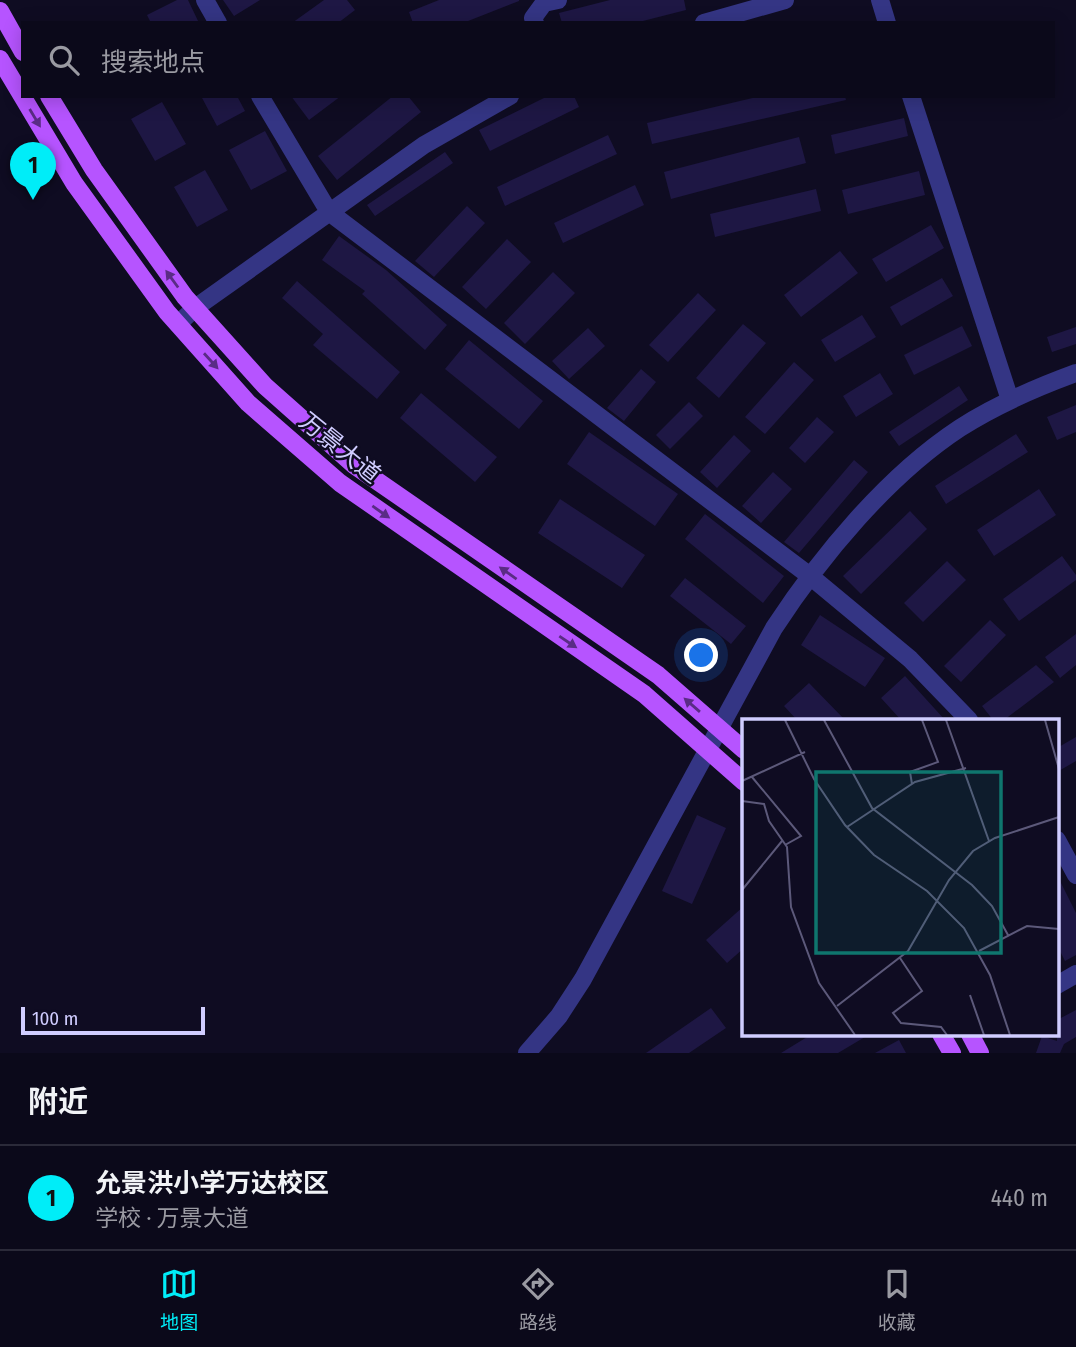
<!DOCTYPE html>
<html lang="zh">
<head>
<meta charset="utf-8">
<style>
	:root { --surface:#0b091a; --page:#191727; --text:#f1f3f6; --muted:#9a9aa2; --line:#2b2a39; --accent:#00edf8 }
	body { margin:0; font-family:"Fira Sans Condensed","Noto Sans SC",sans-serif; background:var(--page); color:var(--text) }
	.scale { position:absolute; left:21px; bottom:18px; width:184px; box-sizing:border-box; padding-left:7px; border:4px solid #d0cdff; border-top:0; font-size:19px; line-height:24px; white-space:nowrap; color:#d0cdff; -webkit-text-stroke:5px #0f0c22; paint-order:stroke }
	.you { position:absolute; left:702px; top:656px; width:24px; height:24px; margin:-18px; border:5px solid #fff; border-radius:50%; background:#1a73e8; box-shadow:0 0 0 10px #1a73e833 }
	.badge { display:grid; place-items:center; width:46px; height:46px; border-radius:50%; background:var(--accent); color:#111; font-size:23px; font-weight:700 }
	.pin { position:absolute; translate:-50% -58px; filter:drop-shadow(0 2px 4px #0008) }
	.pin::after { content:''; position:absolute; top:37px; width:24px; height:21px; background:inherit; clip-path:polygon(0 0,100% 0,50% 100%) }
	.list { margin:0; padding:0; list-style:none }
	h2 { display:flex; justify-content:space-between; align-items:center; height:91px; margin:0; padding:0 28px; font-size:30px }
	h2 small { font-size:23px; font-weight:400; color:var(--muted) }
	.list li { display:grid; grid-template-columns:46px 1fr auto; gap:21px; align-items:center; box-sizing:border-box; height:105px; padding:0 28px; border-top:2px solid var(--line) }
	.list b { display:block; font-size:26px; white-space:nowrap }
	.list p { margin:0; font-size:23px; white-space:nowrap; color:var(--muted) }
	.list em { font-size:23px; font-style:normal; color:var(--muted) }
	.icon { flex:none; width:38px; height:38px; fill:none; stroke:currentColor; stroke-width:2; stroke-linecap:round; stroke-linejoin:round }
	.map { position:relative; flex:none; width:1076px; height:1053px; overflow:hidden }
	.search { position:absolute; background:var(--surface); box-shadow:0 4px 18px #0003; left:21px; right:21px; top:21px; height:77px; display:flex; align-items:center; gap:18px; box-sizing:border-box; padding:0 24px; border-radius:0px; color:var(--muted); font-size:26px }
	.sheet { height:196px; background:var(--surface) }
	nav { display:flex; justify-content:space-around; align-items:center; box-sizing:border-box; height:98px; border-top:2px solid var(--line); background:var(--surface); font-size:19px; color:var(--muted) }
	nav a { display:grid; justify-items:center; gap:4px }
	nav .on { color:var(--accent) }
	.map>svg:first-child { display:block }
	.building { fill:#1e1744 }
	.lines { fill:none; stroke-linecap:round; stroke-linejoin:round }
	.minor { stroke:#343584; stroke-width:18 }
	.major { stroke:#b654ff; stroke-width:18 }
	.oneway { fill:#5a2c85 }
	.labels { text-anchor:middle; stroke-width:5; stroke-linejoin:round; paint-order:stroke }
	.street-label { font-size:24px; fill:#d0cdff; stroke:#0f0c22 }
	.inset-road { fill:none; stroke:#5c597a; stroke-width:2 }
	.view { fill:#0f766e; fill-opacity:0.15; stroke:#0f766e; stroke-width:3.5 }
	.inset-edge { fill:none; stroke:#d0cdff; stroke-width:3.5 }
</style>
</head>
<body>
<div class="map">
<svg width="1076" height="1053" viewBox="0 0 1076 1053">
	<rect width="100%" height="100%" fill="#0f0c22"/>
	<path class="building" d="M177,0H188L199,23H151L147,15Z
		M223,0H260L234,16Z
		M324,0H347L355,10L338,23H292Z
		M439,0H519V1L463,23H413L409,12Z
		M610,0H684L686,10L635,23H562L559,13Z
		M201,96H237L245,111L217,126Z
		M291,96H341L309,120Z
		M393,96H408L421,112L337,180L318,156Z
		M548,96H574L579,107L490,151L479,130Z
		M761,96H845L846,100L652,144L647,123Z
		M162,102L186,144L155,161L131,119Z
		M904,118L908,136L835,154L831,135Z
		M265,131L287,171L251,190L229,150Z
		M608,135L617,154L505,206L497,187Z
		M799,137L806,163L671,199L664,172Z
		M445,152L453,163L375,216L367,205Z
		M205,170L228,210L197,227L174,187Z
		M919,171L925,195L848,214L842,190Z
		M635,185L644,205L563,243L554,223Z
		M816,189L821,211L715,237L710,214Z
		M467,206L485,223L434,277L415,261Z
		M931,225L944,248L886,282L872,259Z
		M339,236L386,270L447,325L425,350L362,294L365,291L322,260Z
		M507,239L531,262L486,309L462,287Z
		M840,251L858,273L801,317L784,295Z
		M553,272L575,293L525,344L504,323Z
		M942,278L953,296L901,326L890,307Z
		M297,281L400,372L377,399L313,345L323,334L282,298Z
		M698,293L716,310L668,362L649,345Z
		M862,315L876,337L835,362L821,340Z
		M743,324L766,343L719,398L696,378Z
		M962,326L972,346L914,375L904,355Z
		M1076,327V344L1052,352L1047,337Z
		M588,328L605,346L569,379L552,361Z
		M469,340L543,401L519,429L445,369Z
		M794,362L814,380L765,434L745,417Z
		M641,369L656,382L624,421L607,408Z
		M880,373L893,394L856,417L843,396Z
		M959,386L968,400L899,446L889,432Z
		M421,393L497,457L475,482L400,418Z
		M689,402L703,416L670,449L656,435Z
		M1076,405V432L1057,440L1047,417Z
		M817,417L834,432L805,463L789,448Z
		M589,432L678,494L655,526L567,464Z
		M1016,434L1028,452L946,504L935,486Z
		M734,435L751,451L717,488L700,472Z
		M854,460L868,472L799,553L784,542Z
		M773,472L792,489L761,523L742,506Z
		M1039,489L1056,515L994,556L977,530Z
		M560,499L645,555L622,588L538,533Z
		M910,511L927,529L861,594L843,576Z
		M705,514L784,576L763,603L685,539Z
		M1062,556L1076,575V580L1019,621L1003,599Z
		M947,561L966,580L923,622L904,603Z
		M685,578L746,626L731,644L670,596Z
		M820,615L885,658L865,687L801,645Z
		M990,620L1006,635L961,682L944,666Z
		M1076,634V665L1060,678L1045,657Z
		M1036,665L1054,682L1004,720H993L982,706Z
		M905,676L945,720H901L881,698Z
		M809,683L845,720H797L784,706Z
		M1076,737V761L1057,772V748Z
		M697,815L726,828L692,904L662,891Z
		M1057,875L1076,913V955L1065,961L1057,945Z
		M744,906V948L727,963L706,940Z
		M711,1008L726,1028L689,1053H646Z
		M1076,1010V1037L1064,1044L1060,1053H1036L1042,1036L1057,1041V1020Z
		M812,1034H870L838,1053H781Z
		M899,1040L906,1053H875Z"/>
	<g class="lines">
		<path class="minor" d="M205,0L218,23
			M880,0L887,23
			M535,23L533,18L544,3L558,0
			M704,23L785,0
			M260,96L329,212L810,576L910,659L969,720
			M911,96L1010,400
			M178,324L195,308L424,145L510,96
			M1057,840L1076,875
			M1057,985L1076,974
			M527,1053L559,1016L583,979L774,628C821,556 887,476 960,428C996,405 1035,388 1076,373"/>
		<path class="major" d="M0,11L23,52
			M0,59L74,183L167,312L248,403L340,483L644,694L744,782
			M49,96L94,170L185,297L265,386L354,465L658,675L744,750
			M941,1034L952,1053
			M970,1034L980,1053"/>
	</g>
	<defs><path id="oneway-solid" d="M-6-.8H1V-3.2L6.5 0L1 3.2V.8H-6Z" transform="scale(1.75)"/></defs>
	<g class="oneway">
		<use href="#oneway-solid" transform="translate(35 118) rotate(59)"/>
		<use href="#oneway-solid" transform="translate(172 279) rotate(-126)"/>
		<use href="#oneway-solid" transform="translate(211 361) rotate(48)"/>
		<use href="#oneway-solid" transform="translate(381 512) rotate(35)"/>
		<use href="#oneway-solid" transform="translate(508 573) rotate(-145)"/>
		<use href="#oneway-solid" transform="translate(568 642) rotate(34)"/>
		<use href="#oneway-solid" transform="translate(692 705) rotate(-139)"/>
	</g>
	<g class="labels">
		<g class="street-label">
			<text transform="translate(340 448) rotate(39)" y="8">万景大道</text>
		</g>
	</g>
	<g transform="translate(742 719)">
		<rect width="317" height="317" fill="#0f0c22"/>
		<path class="inset-road" d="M43,1L72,60L103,106L132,136L185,172L222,209L248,256L268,316M82,1L130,89L230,166L250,187L266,216M204,1L247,122M303,1L317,50M10,58L59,117L43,126M0,62L63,33M170,65L168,53L196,43L180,1M0,82L22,85L27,102L45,128L49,188L77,264L113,316M105,108L173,63L224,49M0,171L40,122M237,232L285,207L317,210M158,239L180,272L151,294L159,304L199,308L205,316M228,276L242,316M95,287L166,232L207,161L231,132L253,119L317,98"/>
		<path class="view" d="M74,53H259V234H74Z"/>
		<rect width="317" height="317" class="inset-edge"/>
	</g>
</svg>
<div class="scale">100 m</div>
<div class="you"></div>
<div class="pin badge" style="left:33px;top:200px">1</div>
<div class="search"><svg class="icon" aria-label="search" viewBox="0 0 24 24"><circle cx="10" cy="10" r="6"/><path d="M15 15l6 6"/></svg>搜索地点</div>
</div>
<section class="sheet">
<h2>附近<small></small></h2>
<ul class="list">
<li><span class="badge">1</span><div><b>允景洪小学万达校区</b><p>学校 · 万景大道</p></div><em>440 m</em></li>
</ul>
</section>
<nav>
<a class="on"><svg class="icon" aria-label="map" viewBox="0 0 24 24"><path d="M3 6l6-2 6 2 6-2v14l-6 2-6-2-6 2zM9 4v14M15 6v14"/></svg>地图</a>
<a><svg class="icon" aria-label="directions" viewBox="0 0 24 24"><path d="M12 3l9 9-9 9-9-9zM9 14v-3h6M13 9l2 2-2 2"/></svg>路线</a>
<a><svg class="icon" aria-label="saved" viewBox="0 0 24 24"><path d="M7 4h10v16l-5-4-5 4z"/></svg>收藏</a>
</nav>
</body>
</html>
